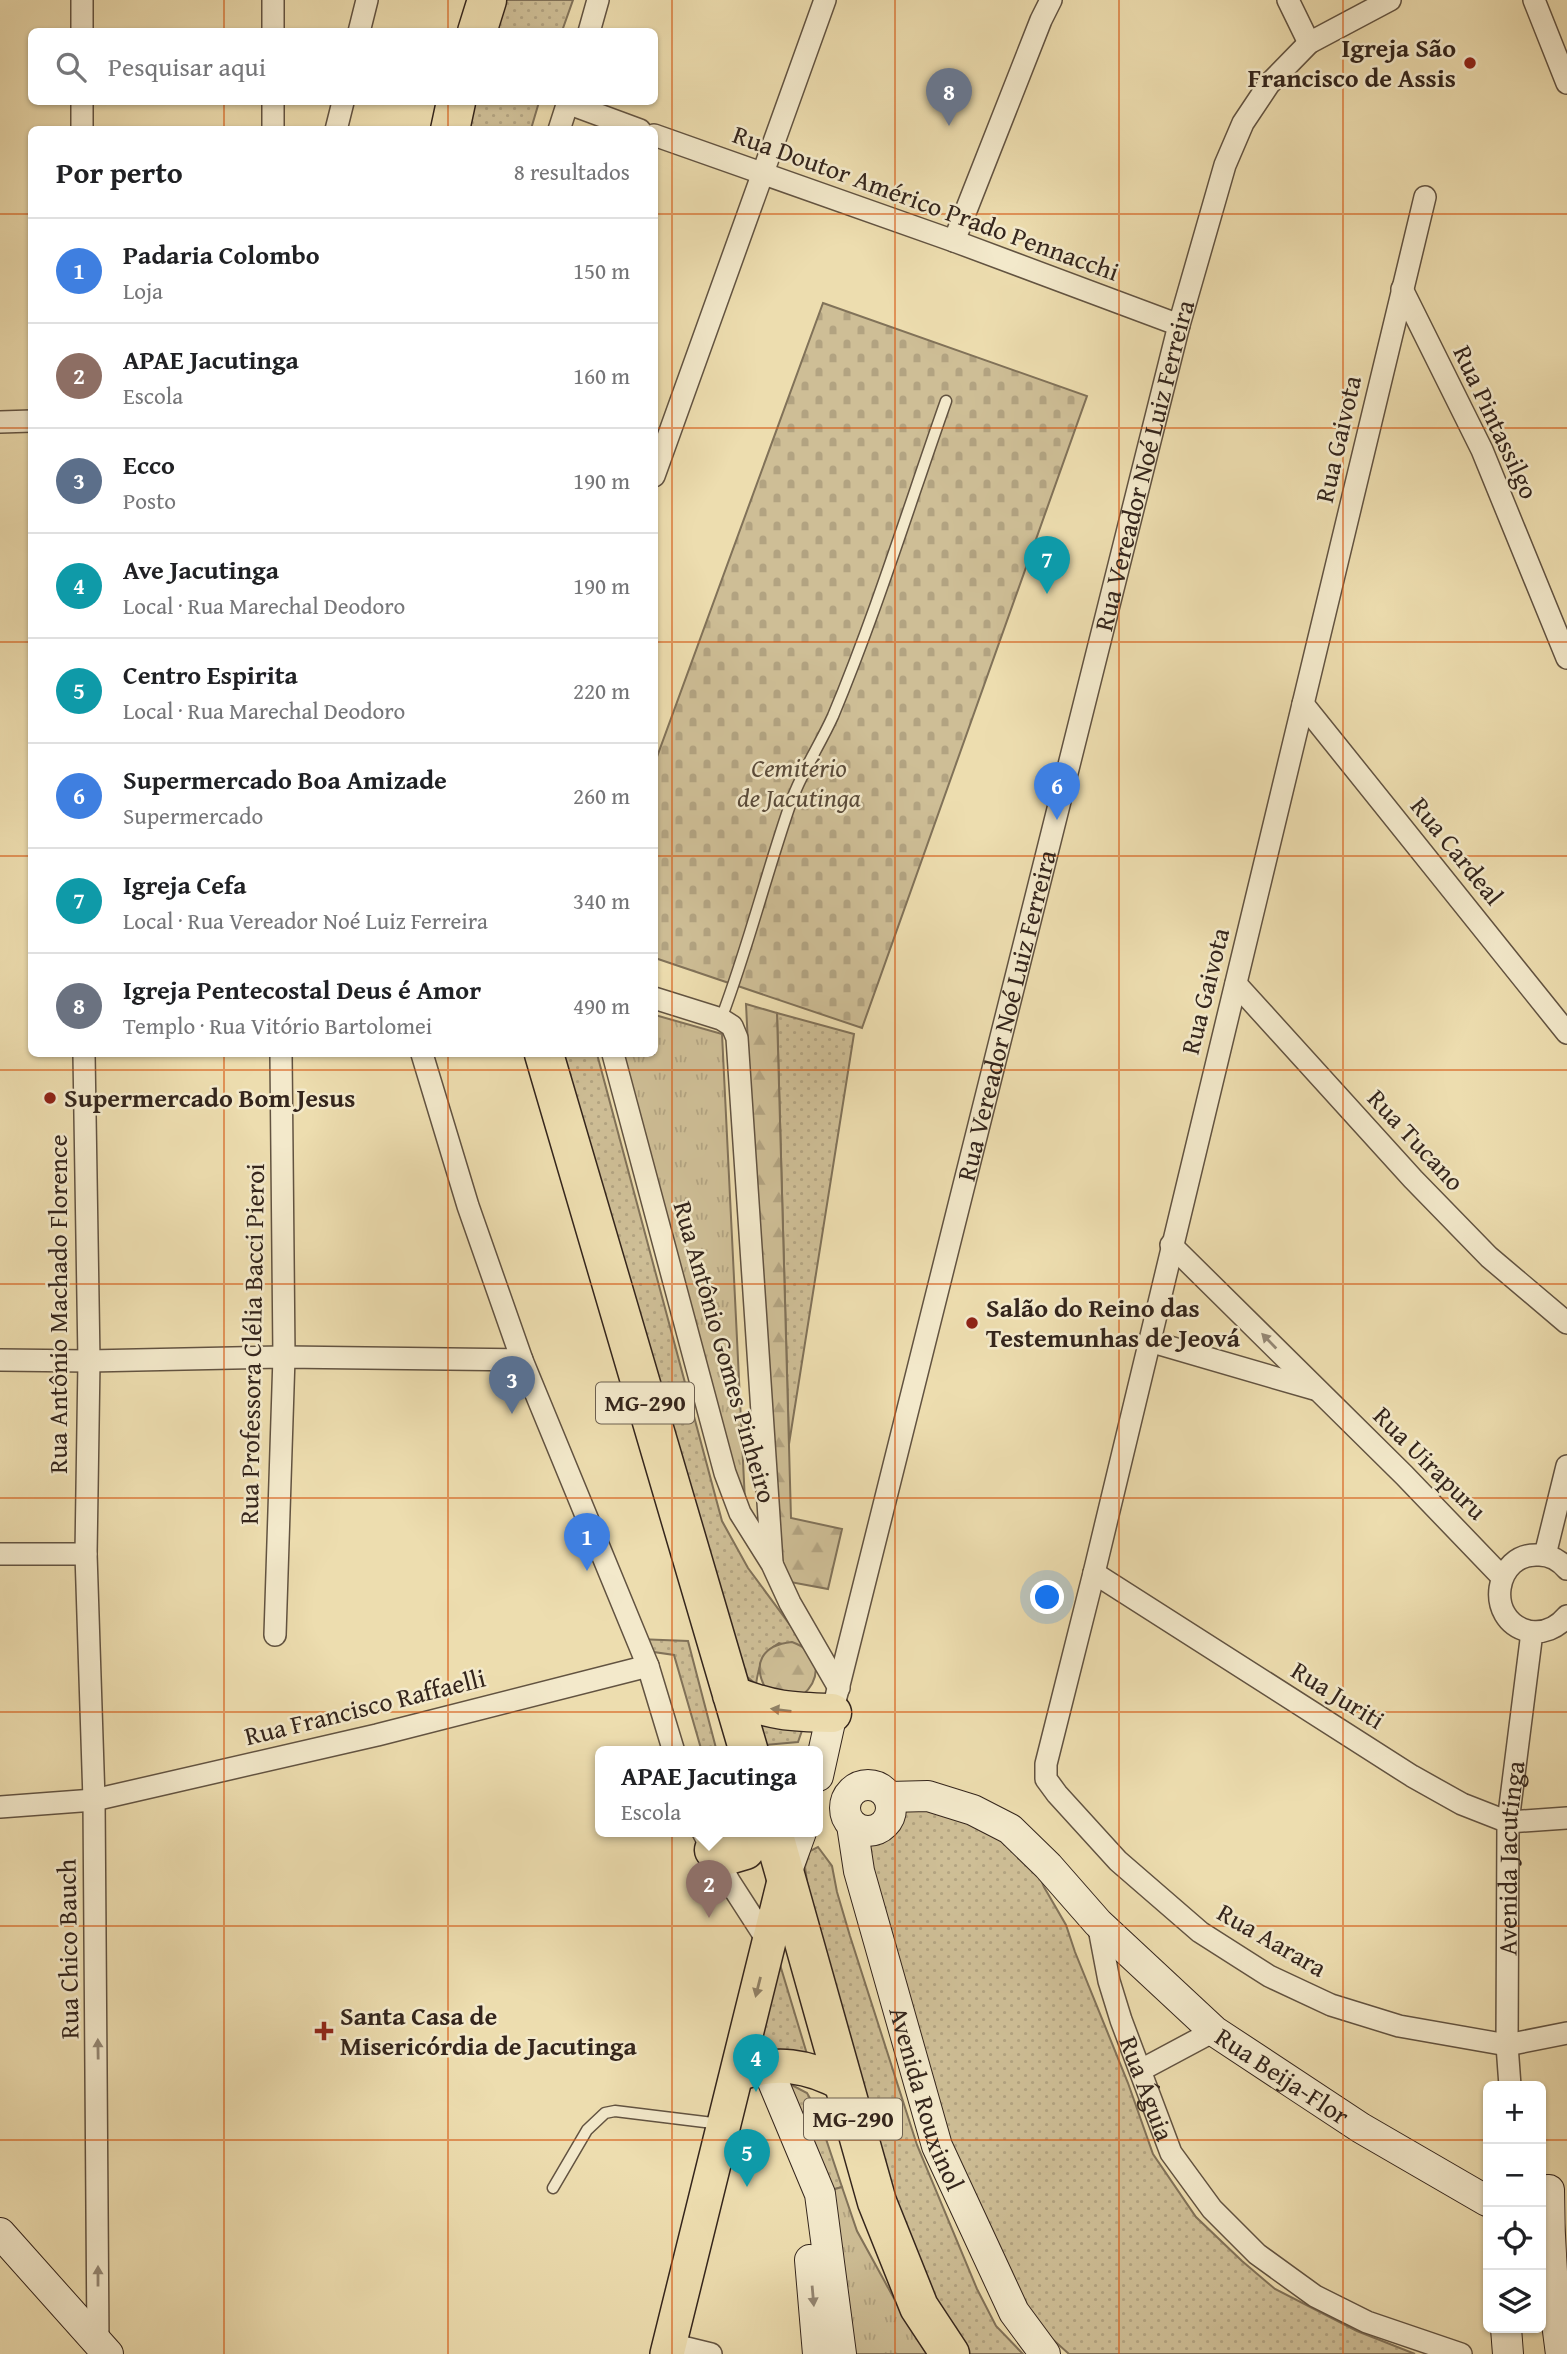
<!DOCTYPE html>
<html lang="pt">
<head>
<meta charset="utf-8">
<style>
	:root { --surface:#fff; --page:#f6f6f6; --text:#202124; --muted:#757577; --line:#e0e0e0; --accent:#ea580c }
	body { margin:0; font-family:"Gentium Book Plus",serif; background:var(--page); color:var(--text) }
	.controls { position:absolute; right:21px; bottom:21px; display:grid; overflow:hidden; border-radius:10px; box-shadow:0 2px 5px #0004 }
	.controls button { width:63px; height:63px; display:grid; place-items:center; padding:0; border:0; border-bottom:2px solid var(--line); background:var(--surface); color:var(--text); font:35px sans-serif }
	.you { position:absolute; left:1048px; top:1598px; width:24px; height:24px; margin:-18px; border:5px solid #fff; border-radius:50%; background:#1a73e8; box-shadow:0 0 0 10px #1a73e833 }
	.badge { display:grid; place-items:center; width:46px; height:46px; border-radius:50%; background:var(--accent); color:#fff; font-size:23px; font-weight:700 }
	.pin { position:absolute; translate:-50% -58px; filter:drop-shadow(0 2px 4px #0008) }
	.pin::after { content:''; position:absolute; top:37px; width:24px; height:21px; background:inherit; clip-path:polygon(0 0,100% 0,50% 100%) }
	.popup { position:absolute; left:595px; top:1746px; width:228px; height:91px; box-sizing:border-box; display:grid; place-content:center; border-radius:10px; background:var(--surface); filter:drop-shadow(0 2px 5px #0005); font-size:23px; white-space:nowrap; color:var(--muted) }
	.popup b { font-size:26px; color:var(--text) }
	.popup::after { content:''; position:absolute; left:50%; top:100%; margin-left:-14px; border:14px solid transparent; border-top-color:var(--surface) }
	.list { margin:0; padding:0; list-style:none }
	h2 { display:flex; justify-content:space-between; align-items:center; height:91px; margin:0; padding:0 28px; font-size:30px }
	h2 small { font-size:23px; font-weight:400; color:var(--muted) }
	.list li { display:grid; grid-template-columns:46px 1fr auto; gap:21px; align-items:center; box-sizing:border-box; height:105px; padding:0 28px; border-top:2px solid var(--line) }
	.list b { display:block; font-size:26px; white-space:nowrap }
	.list p { margin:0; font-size:23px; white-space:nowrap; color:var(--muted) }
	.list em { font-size:23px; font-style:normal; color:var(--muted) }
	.icon { flex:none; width:38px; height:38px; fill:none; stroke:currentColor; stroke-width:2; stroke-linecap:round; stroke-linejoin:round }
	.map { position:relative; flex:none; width:1567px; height:2354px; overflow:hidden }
	.search { position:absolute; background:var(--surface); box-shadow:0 2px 5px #0004; left:28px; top:28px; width:630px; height:77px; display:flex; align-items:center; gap:18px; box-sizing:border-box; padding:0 24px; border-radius:10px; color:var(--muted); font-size:26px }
	.panel { position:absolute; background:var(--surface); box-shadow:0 2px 5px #0004; left:28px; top:126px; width:630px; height:931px; border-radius:10px }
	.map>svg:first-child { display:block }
	.grass { fill:url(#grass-dots); stroke:#817259; stroke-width:2 }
	.forest { fill:url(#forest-firs); stroke:#817259; stroke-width:2 }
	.cemetery { fill:url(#cemetery-stones); stroke:#817259; stroke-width:2 }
	.park { fill:url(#park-tufts); stroke:#817259; stroke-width:2 }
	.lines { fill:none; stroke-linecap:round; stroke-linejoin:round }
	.lane-casing { stroke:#625341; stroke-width:13 }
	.street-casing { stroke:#625341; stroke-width:24 }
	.secondary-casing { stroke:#34251c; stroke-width:32 }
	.primary-casing { stroke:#34251c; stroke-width:36 }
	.highway-casing { stroke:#34251c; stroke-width:41 }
	.lane { stroke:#f3e9cb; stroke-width:10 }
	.street { stroke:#f3e9cb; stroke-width:21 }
	.secondary { stroke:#f3e9cb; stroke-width:30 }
	.primary { stroke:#edddaf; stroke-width:33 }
	.highway { stroke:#edddaf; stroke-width:38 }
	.oneway { fill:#948774 }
	.oneway2 { fill:#908166 }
	.grid { fill:none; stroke:#d6540e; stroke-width:2; stroke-opacity:0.55 }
	.poi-dot { fill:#8f2418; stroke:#f3e9cb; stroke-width:2.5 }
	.labels { text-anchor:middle; stroke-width:5; stroke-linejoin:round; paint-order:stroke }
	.shield { fill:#f3e9cb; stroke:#6d6050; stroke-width:2 }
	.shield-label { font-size:24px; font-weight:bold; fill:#34251c }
	.poi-label { font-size:26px; font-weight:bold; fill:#34251c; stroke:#f3e9cb; text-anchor:start }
	.street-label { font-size:26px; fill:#34251c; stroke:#f3e9cb }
	.park-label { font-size:26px; font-style:italic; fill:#5a4b3a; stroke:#f3e9cb }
</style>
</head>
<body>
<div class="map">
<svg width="1567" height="2354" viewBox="0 0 1567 2354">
	<defs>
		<pattern id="grass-dots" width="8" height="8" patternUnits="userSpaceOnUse" patternTransform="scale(1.75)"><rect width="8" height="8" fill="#cebe96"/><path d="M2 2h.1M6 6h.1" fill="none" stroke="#b2a381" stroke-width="1.8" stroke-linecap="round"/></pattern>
		<pattern id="forest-firs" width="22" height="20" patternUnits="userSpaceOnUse" patternTransform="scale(1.75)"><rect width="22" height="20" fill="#cebe96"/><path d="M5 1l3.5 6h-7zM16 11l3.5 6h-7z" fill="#b2a381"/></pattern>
		<pattern id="cemetery-stones" width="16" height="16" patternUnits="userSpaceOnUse" patternTransform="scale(1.75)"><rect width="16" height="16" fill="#cebe96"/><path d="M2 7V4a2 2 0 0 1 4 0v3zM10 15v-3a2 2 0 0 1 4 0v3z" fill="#b2a381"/></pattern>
		<pattern id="park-tufts" width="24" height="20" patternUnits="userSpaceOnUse" patternTransform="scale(1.75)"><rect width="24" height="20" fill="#cebe96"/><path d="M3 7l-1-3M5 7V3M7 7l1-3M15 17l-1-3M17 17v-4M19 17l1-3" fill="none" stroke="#b2a381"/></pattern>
	</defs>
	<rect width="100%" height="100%" fill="#edddaf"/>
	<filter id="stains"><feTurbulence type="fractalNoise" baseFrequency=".00286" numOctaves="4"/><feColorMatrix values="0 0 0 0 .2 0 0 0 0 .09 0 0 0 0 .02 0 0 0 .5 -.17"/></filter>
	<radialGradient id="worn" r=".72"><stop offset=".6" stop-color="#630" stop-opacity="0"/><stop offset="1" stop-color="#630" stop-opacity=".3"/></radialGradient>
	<path class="grass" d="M503,0H573L562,31L494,32Z
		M474,102H539L531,129L467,130Z
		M777,1013L854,1034L789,1444Z
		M561,1054H597L722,1521L748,1568L810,1652L779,1643C762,1653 759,1665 756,1684L741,1672Z
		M637,1639L688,1641L717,1752H702L674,1655L640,1650Z
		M753,1719H806L798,1742L755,1746Z
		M904,1804L972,1816L1037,1870L1044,1887L1066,1925L1075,1952L1128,2083L1153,2154L1196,2217L1242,2261L1275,2289L1357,2331L1415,2354H1069L1031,2320L950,2156L860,1847C870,1828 884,1812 904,1804Z
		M818,1847L832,1866L837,1892L850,1936L917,2145L977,2289L996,2326L1023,2354H962L891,2214L810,1903L805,1867L810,1851Z
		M778,1958L810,2064L763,2051L756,2042Z
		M786,2082L807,2093L816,2109L842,2187L828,2191Z"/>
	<path class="forest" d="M746,1004L777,1013L791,1518L842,1529L828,1589L774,1579Z
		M792,1642C820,1652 823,1677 802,1696L767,1691C751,1664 762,1645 792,1642Z"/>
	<path class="cemetery" d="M823,303L1087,396L862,1028L655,958L654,765Z"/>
	<path class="park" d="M655,1015L722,1034L746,1522L617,1054H654Z
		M842,2187L857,2231L908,2324L927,2354H837L828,2191Z"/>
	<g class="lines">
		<g class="lane-casing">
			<path id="lane" d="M721,1019C748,948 766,874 791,802C802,771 820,745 833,716C876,613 909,506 946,401
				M553,2188L587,2130L605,2113L615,2111L721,2124"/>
		</g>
		<g class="street-casing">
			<g id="street">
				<path d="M82,0V32"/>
				<path d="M1288,0L1309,43"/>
				<path d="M1534,0L1567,83"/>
				<path d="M273,32V0"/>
				<path d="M359,32L367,0"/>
				<path d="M589,32L598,0"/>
				<path d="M82,102V130"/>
				<path d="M567,103L640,130"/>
				<path d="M273,130V102"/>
				<path d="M336,130L343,102"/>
				<path d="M559,130L568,102"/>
				<path d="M654,135L954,241L1179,325"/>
				<path d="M1425,197L1094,1573L1046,1764V1779L1057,1794L1118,1861L1200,1932L1269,1976L1331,2005L1399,2026L1507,2045L1567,2033"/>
				<path d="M954,241L1041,20L1051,0"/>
				<path d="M1402,289L1482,450L1567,658"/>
				<path d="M0,422L32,421"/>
				<path d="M654,476L825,0"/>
				<path d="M1303,704L1567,1033"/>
				<path d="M1236,984L1413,1179L1489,1257L1567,1323"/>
				<path d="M654,998L721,1019L732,1026L737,1038L772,1562"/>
				<path d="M84,1054L89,1361L86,1554L94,1800L98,2344"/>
				<path d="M422,1054L468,1206L522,1360L648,1666L674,1752"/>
				<path d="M613,1054L725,1473L740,1513L772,1564L790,1603L839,1688"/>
				<path d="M1171,1245L1404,1475L1502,1577"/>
				<path d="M1149,1341L1314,1389"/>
				<path d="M0,1360L89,1361L284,1357L522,1360"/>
				<path d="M0,1554H86"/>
				<path d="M1545,1555L1567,1466"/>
				<path d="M1567,1569C1560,1561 1550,1555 1539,1555C1494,1552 1484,1620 1528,1631C1543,1634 1557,1628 1567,1616"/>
				<path d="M1094,1573L1412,1776L1462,1804L1508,1822L1567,1818"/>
				<path d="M275,1635L284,1357L281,1054"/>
				<path id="s1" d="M832,1713L1179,325L1225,165L1243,123L1269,84L1309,43L1390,0"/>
				<path d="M0,1807L94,1800L377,1735L648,1666"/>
				<path d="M703,1832L729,1881L769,1943"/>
				<path id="s2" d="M1098,1923L1109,1981L1121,2020L1171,2153L1212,2209L1257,2254L1315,2296L1367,2322L1461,2354"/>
				<path d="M1141,2070L1214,2031"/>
				<path id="s3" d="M1510,2086L1507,2045L1508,1822L1532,1632"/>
				<path d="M670,2344L711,2354"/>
			</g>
		</g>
		<g class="secondary-casing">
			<g id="secondary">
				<path d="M818,1776L832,1713"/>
				<circle cx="868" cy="1808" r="23"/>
				<path id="s4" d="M889,1797L928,1796L973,1810L1010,1829L1048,1866L1098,1923L1214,2031L1361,2128L1487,2201"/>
				<path id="s5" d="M852,1825L859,1871L937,2146L1014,2312L1045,2354"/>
				<path d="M786,1873L801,1832"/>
				<path d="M766,2065L820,2194L841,2354"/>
				<path d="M1541,2191L1549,2190C1549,2246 1553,2299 1561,2354"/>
				<path d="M0,2233L108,2354"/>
				<path d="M810,2260L818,2354"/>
				<path d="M1506,2328L1508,2354"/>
			</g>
		</g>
		<g class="primary-casing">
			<path id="primary" d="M736,2075C775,2060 809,2065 844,2085
				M667,2354L786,1873"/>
		</g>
		<g class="highway-casing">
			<path id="highway" d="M477,32L487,0
				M450,130L456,102
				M544,1054L749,1752
				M732,1695C771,1711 791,1712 832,1713
				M773,1832L877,2202L919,2307L950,2354
				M714,1850L728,1855L745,1850L758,1832"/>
		</g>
		<use href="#lane" class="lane"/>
		<use href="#street" class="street"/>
		<use href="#secondary" class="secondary"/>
		<use href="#primary" class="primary"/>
		<use href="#highway" class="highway"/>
	</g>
	<defs><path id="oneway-solid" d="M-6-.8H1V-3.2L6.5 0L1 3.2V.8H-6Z" transform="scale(1.75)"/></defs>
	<g class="oneway">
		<use href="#oneway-solid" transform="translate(1269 1341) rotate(-134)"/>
		<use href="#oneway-solid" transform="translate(98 2049) rotate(-91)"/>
		<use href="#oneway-solid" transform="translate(98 2276) rotate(-90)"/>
		<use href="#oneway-solid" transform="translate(813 2296) rotate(85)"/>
	</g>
	<g class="oneway2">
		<use href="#oneway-solid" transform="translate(781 1710) rotate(-173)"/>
		<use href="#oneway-solid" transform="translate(758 1987) rotate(104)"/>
	</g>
	<path class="grid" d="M224,0V32M448,0V32M672,0V2354M895,0V2354M1119,0V2354M1343,0V2354M224,102V130M448,102V130M0,214H32M654,214H1567M0,428H32M654,428H1567M0,642H32M654,642H1567M0,856H32M654,856H1567M224,1054V2354M448,1054V2354M0,1070H1567M0,1284H1567M0,1498H1567M0,1712H1567M0,1926H1567M0,2140H1488M1541,2140H1567"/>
	<g class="poi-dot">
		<circle cx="1470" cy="63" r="7"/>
		<circle cx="50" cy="1098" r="7"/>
		<circle cx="972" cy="1323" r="7"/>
		<path d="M320.5 2020.5h7v7h7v7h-7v7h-7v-7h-7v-7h7z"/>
	</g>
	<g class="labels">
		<g class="shield">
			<rect x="596" y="1382.5" width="98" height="41" rx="5"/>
			<rect x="804" y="2098.5" width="98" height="41" rx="5"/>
		</g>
		<g class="shield-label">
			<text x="645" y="1411">MG-290</text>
			<text x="853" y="2127">MG-290</text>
		</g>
		<g class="poi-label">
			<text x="1456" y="57" text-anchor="end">Igreja São<tspan x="1456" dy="30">Francisco de Assis</tspan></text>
			<text x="64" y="1107">Supermercado Bom Jesus</text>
			<text x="986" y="1317">Salão do Reino das<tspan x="986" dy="30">Testemunhas de Jeová</tspan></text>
			<text x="340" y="2025">Santa Casa de<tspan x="340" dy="30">Misericórdia de Jacutinga</tspan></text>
		</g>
		<g class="street-label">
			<text transform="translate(926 203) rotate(20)" y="9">Rua Doutor Américo Prado Pennacchi</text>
			<text transform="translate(1496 422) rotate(65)" y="9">Rua Pintassilgo</text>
			<text transform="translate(1338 439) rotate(-77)" y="9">Rua Gaivota</text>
			<text dy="9" stroke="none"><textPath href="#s1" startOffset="1286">Rua Vereador Noé Luiz Ferreira</textPath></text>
			<text transform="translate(1457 851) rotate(51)" y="9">Rua Cardeal</text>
			<text transform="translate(1205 991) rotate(-76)" y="9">Rua Gaivota</text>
			<text dy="9" stroke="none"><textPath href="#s1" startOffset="719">Rua Vereador Noé Luiz Ferreira</textPath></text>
			<text transform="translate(1416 1140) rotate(47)" y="9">Rua Tucano</text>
			<text transform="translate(58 1304) rotate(-90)" y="9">Rua Antônio Machado Florence</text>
			<text transform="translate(252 1344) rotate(-89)" y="9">Rua Professora Clélia Bacci Pieroi</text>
			<text transform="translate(725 1352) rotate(74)" y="9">Rua Antônio Gomes Pinheiro</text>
			<text transform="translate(1430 1463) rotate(45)" y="9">Rua Uirapuru</text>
			<text transform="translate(1338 1695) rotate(32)" y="9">Rua Juriti</text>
			<text transform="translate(365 1707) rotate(-14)" y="9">Rua Francisco Raffaelli</text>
			<text dy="9" stroke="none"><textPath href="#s3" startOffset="228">Avenida Jacutinga</textPath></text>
			<text transform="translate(1272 1940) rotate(30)" y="9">Rua Aarara</text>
			<text transform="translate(68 1949) rotate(-91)" y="9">Rua Chico Bauch</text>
			<text dy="9" stroke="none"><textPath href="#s4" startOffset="497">Rua Beija-Flor</textPath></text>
			<text dy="9" stroke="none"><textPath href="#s2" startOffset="173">Rua Águia</textPath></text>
			<text dy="9" stroke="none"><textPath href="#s5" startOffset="284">Avenida Rouxinol</textPath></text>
		</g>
		<g class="park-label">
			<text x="799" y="777">Cemitério<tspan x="799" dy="30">de Jacutinga</tspan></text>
		</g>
	</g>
	<rect width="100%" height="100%" filter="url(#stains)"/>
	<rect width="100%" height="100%" fill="url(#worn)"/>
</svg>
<div class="controls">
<button>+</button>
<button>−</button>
<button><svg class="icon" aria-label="locate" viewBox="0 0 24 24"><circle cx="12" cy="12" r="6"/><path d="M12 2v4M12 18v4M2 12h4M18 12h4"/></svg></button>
<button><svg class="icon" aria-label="layers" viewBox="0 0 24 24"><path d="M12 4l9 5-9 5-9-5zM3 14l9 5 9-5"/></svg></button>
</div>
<div class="you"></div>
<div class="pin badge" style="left:587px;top:1571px;background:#3f7fe0">1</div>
<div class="pin badge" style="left:709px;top:1918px;background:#8d6e63">2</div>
<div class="popup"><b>APAE Jacutinga</b>Escola</div>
<div class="pin badge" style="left:512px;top:1414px;background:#5c6f8a">3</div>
<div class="pin badge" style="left:756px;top:2092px;background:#0f9aa8">4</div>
<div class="pin badge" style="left:747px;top:2187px;background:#0f9aa8">5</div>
<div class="pin badge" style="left:1057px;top:820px;background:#3f7fe0">6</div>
<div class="pin badge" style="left:1047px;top:594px;background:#0f9aa8">7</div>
<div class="pin badge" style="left:949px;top:126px;background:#6b7280">8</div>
<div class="search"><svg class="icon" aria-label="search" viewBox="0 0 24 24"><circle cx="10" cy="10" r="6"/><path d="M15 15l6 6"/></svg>Pesquisar aqui</div>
<section class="panel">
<h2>Por perto<small>8 resultados</small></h2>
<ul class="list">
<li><span class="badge" style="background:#3f7fe0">1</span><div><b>Padaria Colombo</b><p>Loja</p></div><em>150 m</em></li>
<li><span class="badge" style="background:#8d6e63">2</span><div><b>APAE Jacutinga</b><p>Escola</p></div><em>160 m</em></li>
<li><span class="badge" style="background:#5c6f8a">3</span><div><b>Ecco</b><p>Posto</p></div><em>190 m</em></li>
<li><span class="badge" style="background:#0f9aa8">4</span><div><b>Ave Jacutinga</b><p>Local · Rua Marechal Deodoro</p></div><em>190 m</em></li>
<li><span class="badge" style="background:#0f9aa8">5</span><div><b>Centro Espirita</b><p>Local · Rua Marechal Deodoro</p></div><em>220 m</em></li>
<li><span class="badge" style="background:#3f7fe0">6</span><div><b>Supermercado Boa Amizade</b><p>Supermercado</p></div><em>260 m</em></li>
<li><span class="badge" style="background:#0f9aa8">7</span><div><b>Igreja Cefa</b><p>Local · Rua Vereador Noé Luiz Ferreira</p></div><em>340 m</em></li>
<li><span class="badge" style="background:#6b7280">8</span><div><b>Igreja Pentecostal Deus é Amor</b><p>Templo · Rua Vitório Bartolomei</p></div><em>490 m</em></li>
</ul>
</section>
</div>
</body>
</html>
